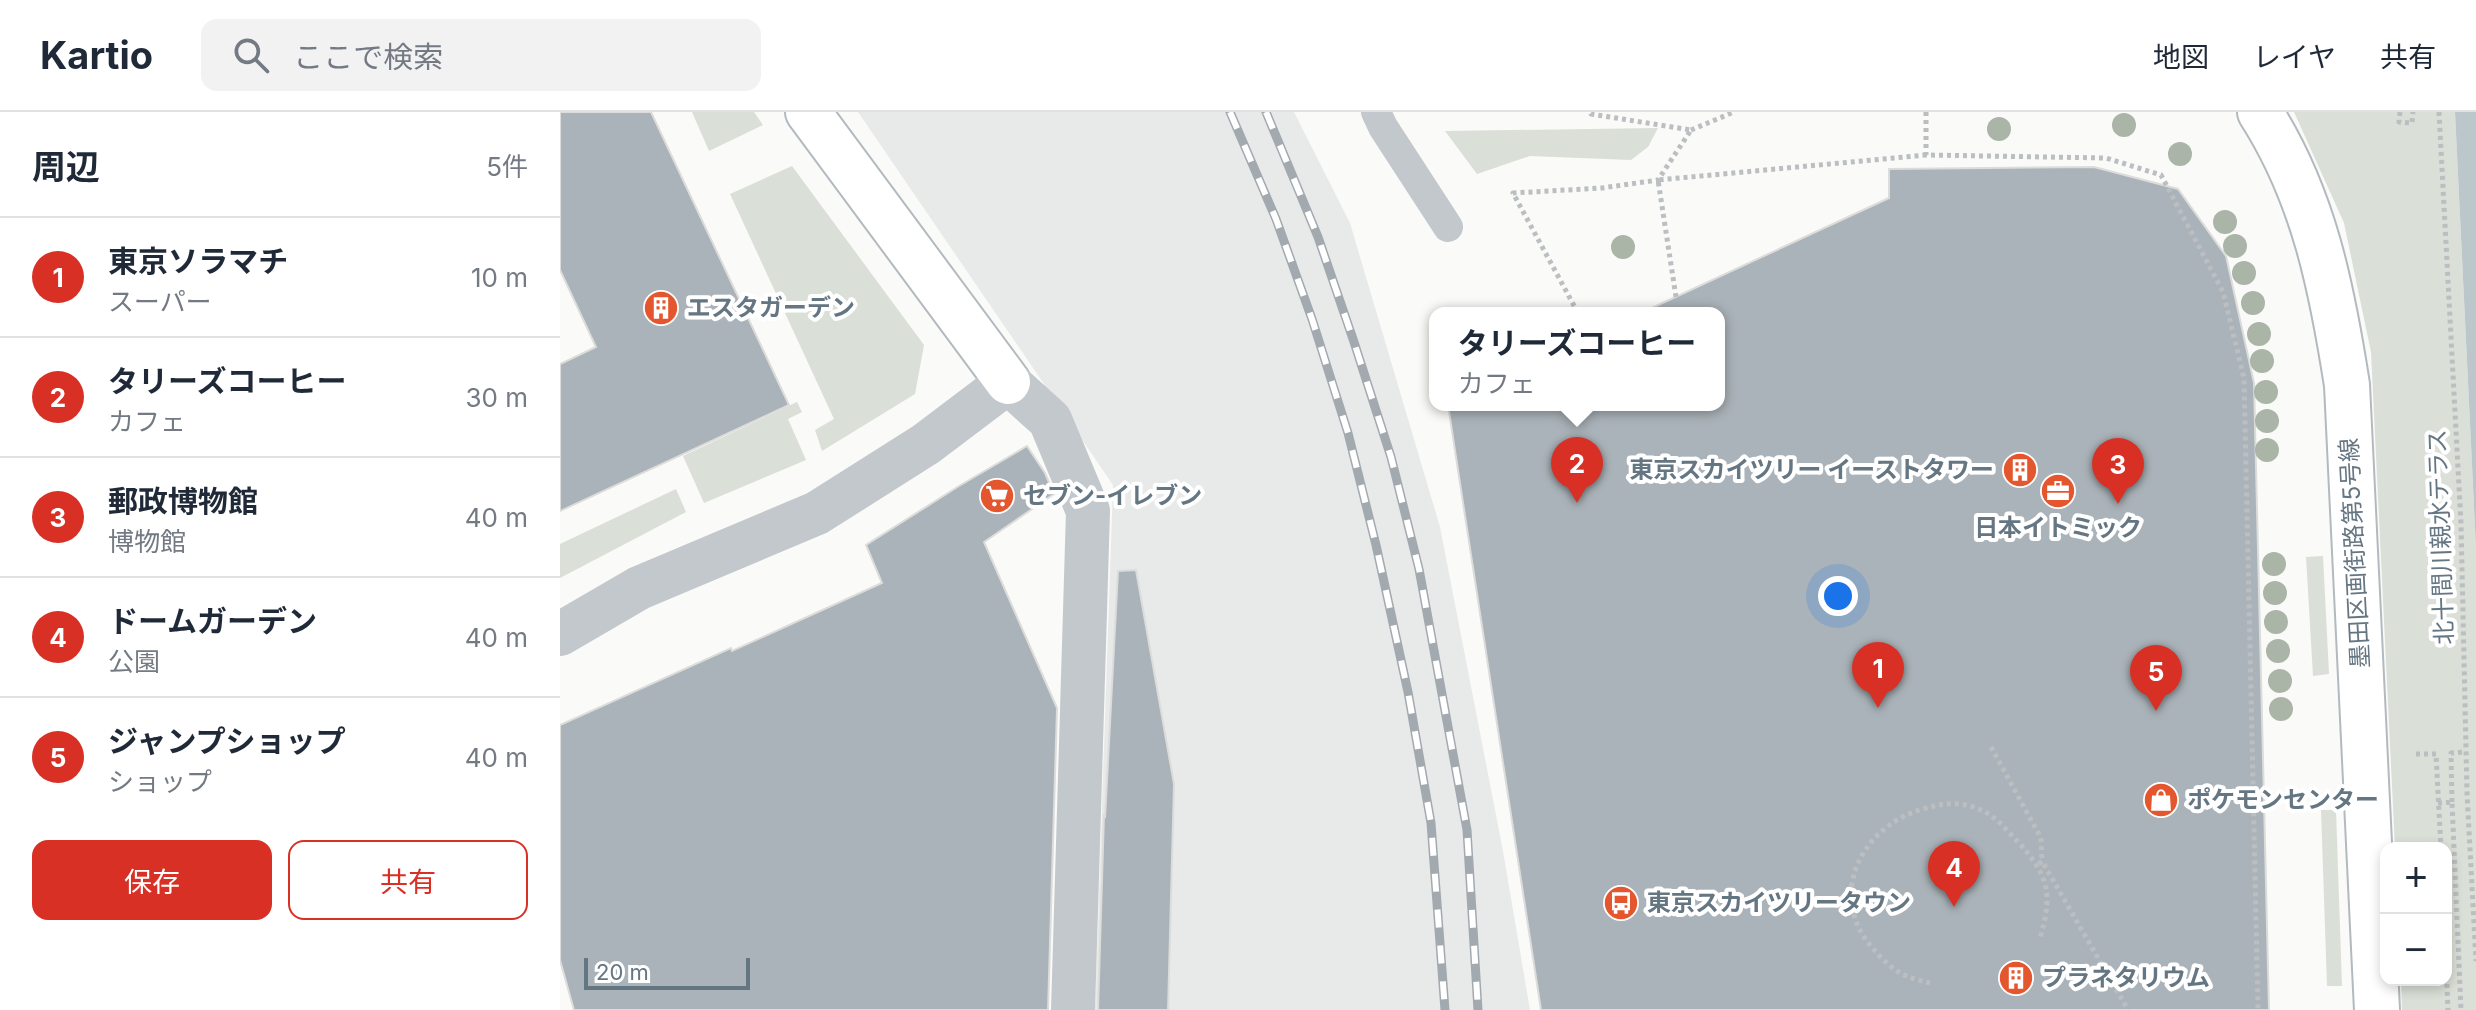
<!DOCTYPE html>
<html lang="ja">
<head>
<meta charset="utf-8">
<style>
	:root { --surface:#fff; --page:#f2f2f3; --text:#1f2937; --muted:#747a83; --line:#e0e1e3; --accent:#d93025 }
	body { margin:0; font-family:Inter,"Noto Sans JP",sans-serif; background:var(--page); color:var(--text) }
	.controls { position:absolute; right:24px; bottom:24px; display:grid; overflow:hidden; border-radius:16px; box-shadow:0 4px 12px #0003 }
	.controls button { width:72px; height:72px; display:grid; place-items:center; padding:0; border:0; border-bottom:2px solid var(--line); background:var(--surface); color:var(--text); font:40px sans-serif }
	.scale { position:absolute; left:24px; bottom:20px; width:166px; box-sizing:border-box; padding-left:8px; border:4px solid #657683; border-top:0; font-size:22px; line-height:28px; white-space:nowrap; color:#657683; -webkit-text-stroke:6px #fff; paint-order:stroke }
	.you { position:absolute; left:1278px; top:484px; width:28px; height:28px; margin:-20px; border:6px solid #fff; border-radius:50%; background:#1a73e8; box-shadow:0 0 0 12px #1a73e833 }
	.badge { display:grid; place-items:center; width:52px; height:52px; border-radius:50%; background:var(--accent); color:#fff; font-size:26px; font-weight:700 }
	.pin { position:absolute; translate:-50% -66px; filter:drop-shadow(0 2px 4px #0008) }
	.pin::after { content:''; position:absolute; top:42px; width:28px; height:24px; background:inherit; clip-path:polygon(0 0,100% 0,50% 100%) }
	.popup { position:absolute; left:869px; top:195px; width:296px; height:104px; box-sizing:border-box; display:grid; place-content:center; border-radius:16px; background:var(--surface); filter:drop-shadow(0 2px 6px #0005); font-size:26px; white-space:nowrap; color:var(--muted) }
	.popup b { font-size:30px; color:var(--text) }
	.popup::after { content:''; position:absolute; left:50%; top:100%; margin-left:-16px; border:16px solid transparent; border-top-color:var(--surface) }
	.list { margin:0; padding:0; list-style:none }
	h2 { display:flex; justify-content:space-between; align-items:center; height:104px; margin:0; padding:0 32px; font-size:34px }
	h2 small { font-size:26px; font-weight:400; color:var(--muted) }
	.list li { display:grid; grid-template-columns:52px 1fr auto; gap:24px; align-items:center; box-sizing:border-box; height:120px; padding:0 32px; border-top:2px solid var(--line) }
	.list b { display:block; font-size:30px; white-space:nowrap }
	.list p { margin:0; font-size:26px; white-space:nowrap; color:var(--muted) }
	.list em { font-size:26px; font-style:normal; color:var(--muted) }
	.actions { display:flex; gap:16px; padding:24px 32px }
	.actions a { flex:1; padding:18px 0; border:2px solid var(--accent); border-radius:16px; text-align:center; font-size:28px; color:var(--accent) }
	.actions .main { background:var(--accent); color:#fff }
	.icon { flex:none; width:44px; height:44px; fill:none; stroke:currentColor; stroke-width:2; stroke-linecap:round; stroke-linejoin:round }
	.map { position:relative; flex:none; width:1916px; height:898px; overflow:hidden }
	header { display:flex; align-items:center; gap:48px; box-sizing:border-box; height:112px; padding:0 40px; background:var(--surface); border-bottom:2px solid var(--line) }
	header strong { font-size:38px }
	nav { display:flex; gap:44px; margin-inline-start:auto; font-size:28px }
	.search { width:560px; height:72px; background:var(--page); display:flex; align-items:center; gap:20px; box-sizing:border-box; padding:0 28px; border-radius:16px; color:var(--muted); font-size:30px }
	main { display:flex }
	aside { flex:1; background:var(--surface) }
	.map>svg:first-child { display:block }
	.built { fill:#e8e9e9 }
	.green { fill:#dadfd7 }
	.water { fill:#bbc7cb }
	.building { fill:#aab3b9; stroke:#dcdcda; stroke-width:2 }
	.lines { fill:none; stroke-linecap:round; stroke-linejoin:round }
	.secondary-casing { stroke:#b3babf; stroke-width:48 }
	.path { stroke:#bbbfc2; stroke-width:5; stroke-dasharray:4 4; stroke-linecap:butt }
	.lane { stroke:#c3c8cc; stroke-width:30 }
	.street { stroke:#c3c8cc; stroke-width:44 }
	.secondary { stroke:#fff; stroke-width:44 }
	.rail-casing { stroke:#a2aab0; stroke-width:9 }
	.rail { stroke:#fff; stroke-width:6; stroke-dasharray:18; stroke-linecap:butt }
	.tree { fill:#aab4a7 }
	.labels { text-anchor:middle; stroke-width:8; stroke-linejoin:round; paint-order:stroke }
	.poi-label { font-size:24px; font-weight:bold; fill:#657683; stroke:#fff; text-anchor:start }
	.street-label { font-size:24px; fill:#657683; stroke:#fff }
</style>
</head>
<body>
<header>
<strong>Kartio</strong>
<div class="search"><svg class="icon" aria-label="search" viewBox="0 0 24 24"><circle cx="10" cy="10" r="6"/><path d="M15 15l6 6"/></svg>ここで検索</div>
<nav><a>地図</a><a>レイヤ</a><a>共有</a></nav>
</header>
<main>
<aside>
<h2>周辺<small>5件</small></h2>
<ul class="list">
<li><span class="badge">1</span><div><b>東京ソラマチ</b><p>スーパー</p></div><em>10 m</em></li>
<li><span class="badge">2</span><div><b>タリーズコーヒー</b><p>カフェ</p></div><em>30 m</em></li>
<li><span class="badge">3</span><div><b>郵政博物館</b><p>博物館</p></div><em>40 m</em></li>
<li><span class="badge">4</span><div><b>ドームガーデン</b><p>公園</p></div><em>40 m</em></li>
<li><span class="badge">5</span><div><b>ジャンプショップ</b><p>ショップ</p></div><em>40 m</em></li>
</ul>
<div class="actions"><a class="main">保存</a><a>共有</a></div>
</aside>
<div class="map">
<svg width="1916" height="898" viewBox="0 0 1916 898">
	<rect width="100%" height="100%" fill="#fafaf8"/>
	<path class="built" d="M298,0H734L790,111L880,415L943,739L970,898H535L553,373Z"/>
	<path class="green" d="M132,0H194L203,13L149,39Z
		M1734,0H1895L1916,436V898H1842L1841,868H1886V736H1835L1811,240L1784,111Z
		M1098,16L1088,35L1071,48L970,44L917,62L885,19Z
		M232,54L364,233L355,282L262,339L255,318L274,307L170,82Z
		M237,290L242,300L228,307L246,348L144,391L123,344Z
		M116,377L126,400L0,466V432Z
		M1763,444L1769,562L1753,564L1746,445Z
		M1761,698H1776L1782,874H1767Z"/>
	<path class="water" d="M1895,0H1916V436Z"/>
	<path class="building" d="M0,0H91L229,293L0,399V252L36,235L0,158Z
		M1534,55L1618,77L1666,144L1694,271L1709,898H981L888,293H1159V201H1081L1329,86V57Z
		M467,334L485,361L494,382L424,430L497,596L488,898H14L0,848V613L171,536L172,539L322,471L306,433L399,374Z
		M576,458L614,672L608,898H538L544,702L545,706L558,459Z"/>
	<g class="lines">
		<g class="secondary-casing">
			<path id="secondary" d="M248,0L448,270
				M1700,0C1754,84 1772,177 1787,273L1817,898"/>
		</g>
		<path class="path" d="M1366,0V43L1546,46L1601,63L1663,180L1684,266L1698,898
			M1840,0L1839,10L1852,11L1853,0
			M1879,0L1901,412L1907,681L1916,849
			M1131,18L1174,0
			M1116,185L1098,68L1366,43
			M1018,201L953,81L1042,76L1098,68L1131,18L1031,2L1030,0
			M1431,635L1481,726L1482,749
			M1856,642H1876L1881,736
			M1892,690L1891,641L1906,640
			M1878,691L1892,690L1901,898
			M1479,752L1482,749L1568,898
			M1116,794L1182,793
			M1886,848L1888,898
			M1370,871C1361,869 1350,866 1342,862C1329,855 1319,844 1310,833C1268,782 1301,717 1359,698C1382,691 1401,688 1423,699C1437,705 1449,721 1459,731C1489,764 1493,783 1480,826"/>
		<path class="lane" d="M816,0L823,15L888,115"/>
		<path class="street" d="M0,522L79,476L257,401L366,332L448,270L490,308L528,399L513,898"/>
		<use href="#secondary" class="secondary"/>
		<g class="rail-casing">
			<path id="rail" d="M670,0L716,107L752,207L788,321L816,433L848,580L871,711L885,898
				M706,0L758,125L794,230L831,345L859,457L907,718L918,898"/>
		</g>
		<use href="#rail" class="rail"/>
	</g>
	<g class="tree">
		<circle cx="1564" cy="13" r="12"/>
		<circle cx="1439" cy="17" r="12"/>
		<circle cx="1620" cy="42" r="12"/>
		<circle cx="1665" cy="110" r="12"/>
		<circle cx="1675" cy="134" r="12"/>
		<circle cx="1063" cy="135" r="12"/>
		<circle cx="1684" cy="161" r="12"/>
		<circle cx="1693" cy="191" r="12"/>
		<circle cx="1699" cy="222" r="12"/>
		<circle cx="1702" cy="249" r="12"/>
		<circle cx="1706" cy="280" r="12"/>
		<circle cx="1707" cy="309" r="12"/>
		<circle cx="1707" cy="338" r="12"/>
		<circle cx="1714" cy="452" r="12"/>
		<circle cx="1715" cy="481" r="12"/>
		<circle cx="1716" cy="510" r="12"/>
		<circle cx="1718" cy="539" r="12"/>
		<circle cx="1720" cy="569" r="12"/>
		<circle cx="1721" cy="597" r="12"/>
	</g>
	<defs>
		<g id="building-disc" transform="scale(1.8)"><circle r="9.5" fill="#e4572e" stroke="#fff"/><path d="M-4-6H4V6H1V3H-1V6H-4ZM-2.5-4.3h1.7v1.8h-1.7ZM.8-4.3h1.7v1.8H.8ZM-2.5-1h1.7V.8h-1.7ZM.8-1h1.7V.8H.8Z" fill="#fff"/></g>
		<g id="office-disc" transform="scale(1.8)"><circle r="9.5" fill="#e4572e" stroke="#fff"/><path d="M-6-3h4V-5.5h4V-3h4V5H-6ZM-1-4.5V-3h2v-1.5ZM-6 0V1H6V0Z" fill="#fff"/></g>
		<g id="supermarket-disc" transform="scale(1.8)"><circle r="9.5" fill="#e4572e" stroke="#fff"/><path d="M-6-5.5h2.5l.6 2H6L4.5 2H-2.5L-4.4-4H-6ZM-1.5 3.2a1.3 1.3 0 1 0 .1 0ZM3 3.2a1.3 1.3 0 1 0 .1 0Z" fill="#fff"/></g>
		<g id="shop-disc" transform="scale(1.8)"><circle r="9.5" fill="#e4572e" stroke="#fff"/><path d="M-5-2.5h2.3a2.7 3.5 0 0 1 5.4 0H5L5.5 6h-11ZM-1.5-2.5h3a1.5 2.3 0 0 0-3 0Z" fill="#fff"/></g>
		<g id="bus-disc" transform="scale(1.8)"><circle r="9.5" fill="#e4572e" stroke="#fff"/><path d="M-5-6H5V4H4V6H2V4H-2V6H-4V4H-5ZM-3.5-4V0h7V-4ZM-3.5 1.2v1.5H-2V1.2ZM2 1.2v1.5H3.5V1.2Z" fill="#fff"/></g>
	</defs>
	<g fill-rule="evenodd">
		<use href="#building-disc" x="101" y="196"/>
		<use href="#building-disc" x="1460" y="358"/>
		<use href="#office-disc" x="1498" y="379"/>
		<use href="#supermarket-disc" x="437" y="384"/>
		<use href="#shop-disc" x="1601" y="688"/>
		<use href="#bus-disc" x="1061" y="791"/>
		<use href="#building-disc" x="1456" y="866"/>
	</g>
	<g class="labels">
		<g class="poi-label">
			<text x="127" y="204">エスタガーデン</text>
			<text x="1434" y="366" text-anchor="end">東京スカイツリー イーストタワー</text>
			<text x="463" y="392">セブン-イレブン</text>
			<text x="1498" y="424" text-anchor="middle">日本イトミック</text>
			<text x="1627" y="696">ポケモンセンター</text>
			<text x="1087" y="799">東京スカイツリータウン</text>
			<text x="1482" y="874">プラネタリウム</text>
		</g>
		<g class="street-label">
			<text transform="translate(1881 425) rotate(-92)" y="8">北十間川親水テラス</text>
			<text transform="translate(1795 441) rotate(-93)" y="8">墨田区画街路第5号線</text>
		</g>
	</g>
</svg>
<div class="controls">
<button>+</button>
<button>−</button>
</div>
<div class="scale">20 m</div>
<div class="you"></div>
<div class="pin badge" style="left:1318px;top:596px">1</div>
<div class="pin badge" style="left:1017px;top:391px">2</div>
<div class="popup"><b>タリーズコーヒー</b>カフェ</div>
<div class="pin badge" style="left:1558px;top:392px">3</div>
<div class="pin badge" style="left:1394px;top:795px">4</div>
<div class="pin badge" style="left:1596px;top:599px">5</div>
</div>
</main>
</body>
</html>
